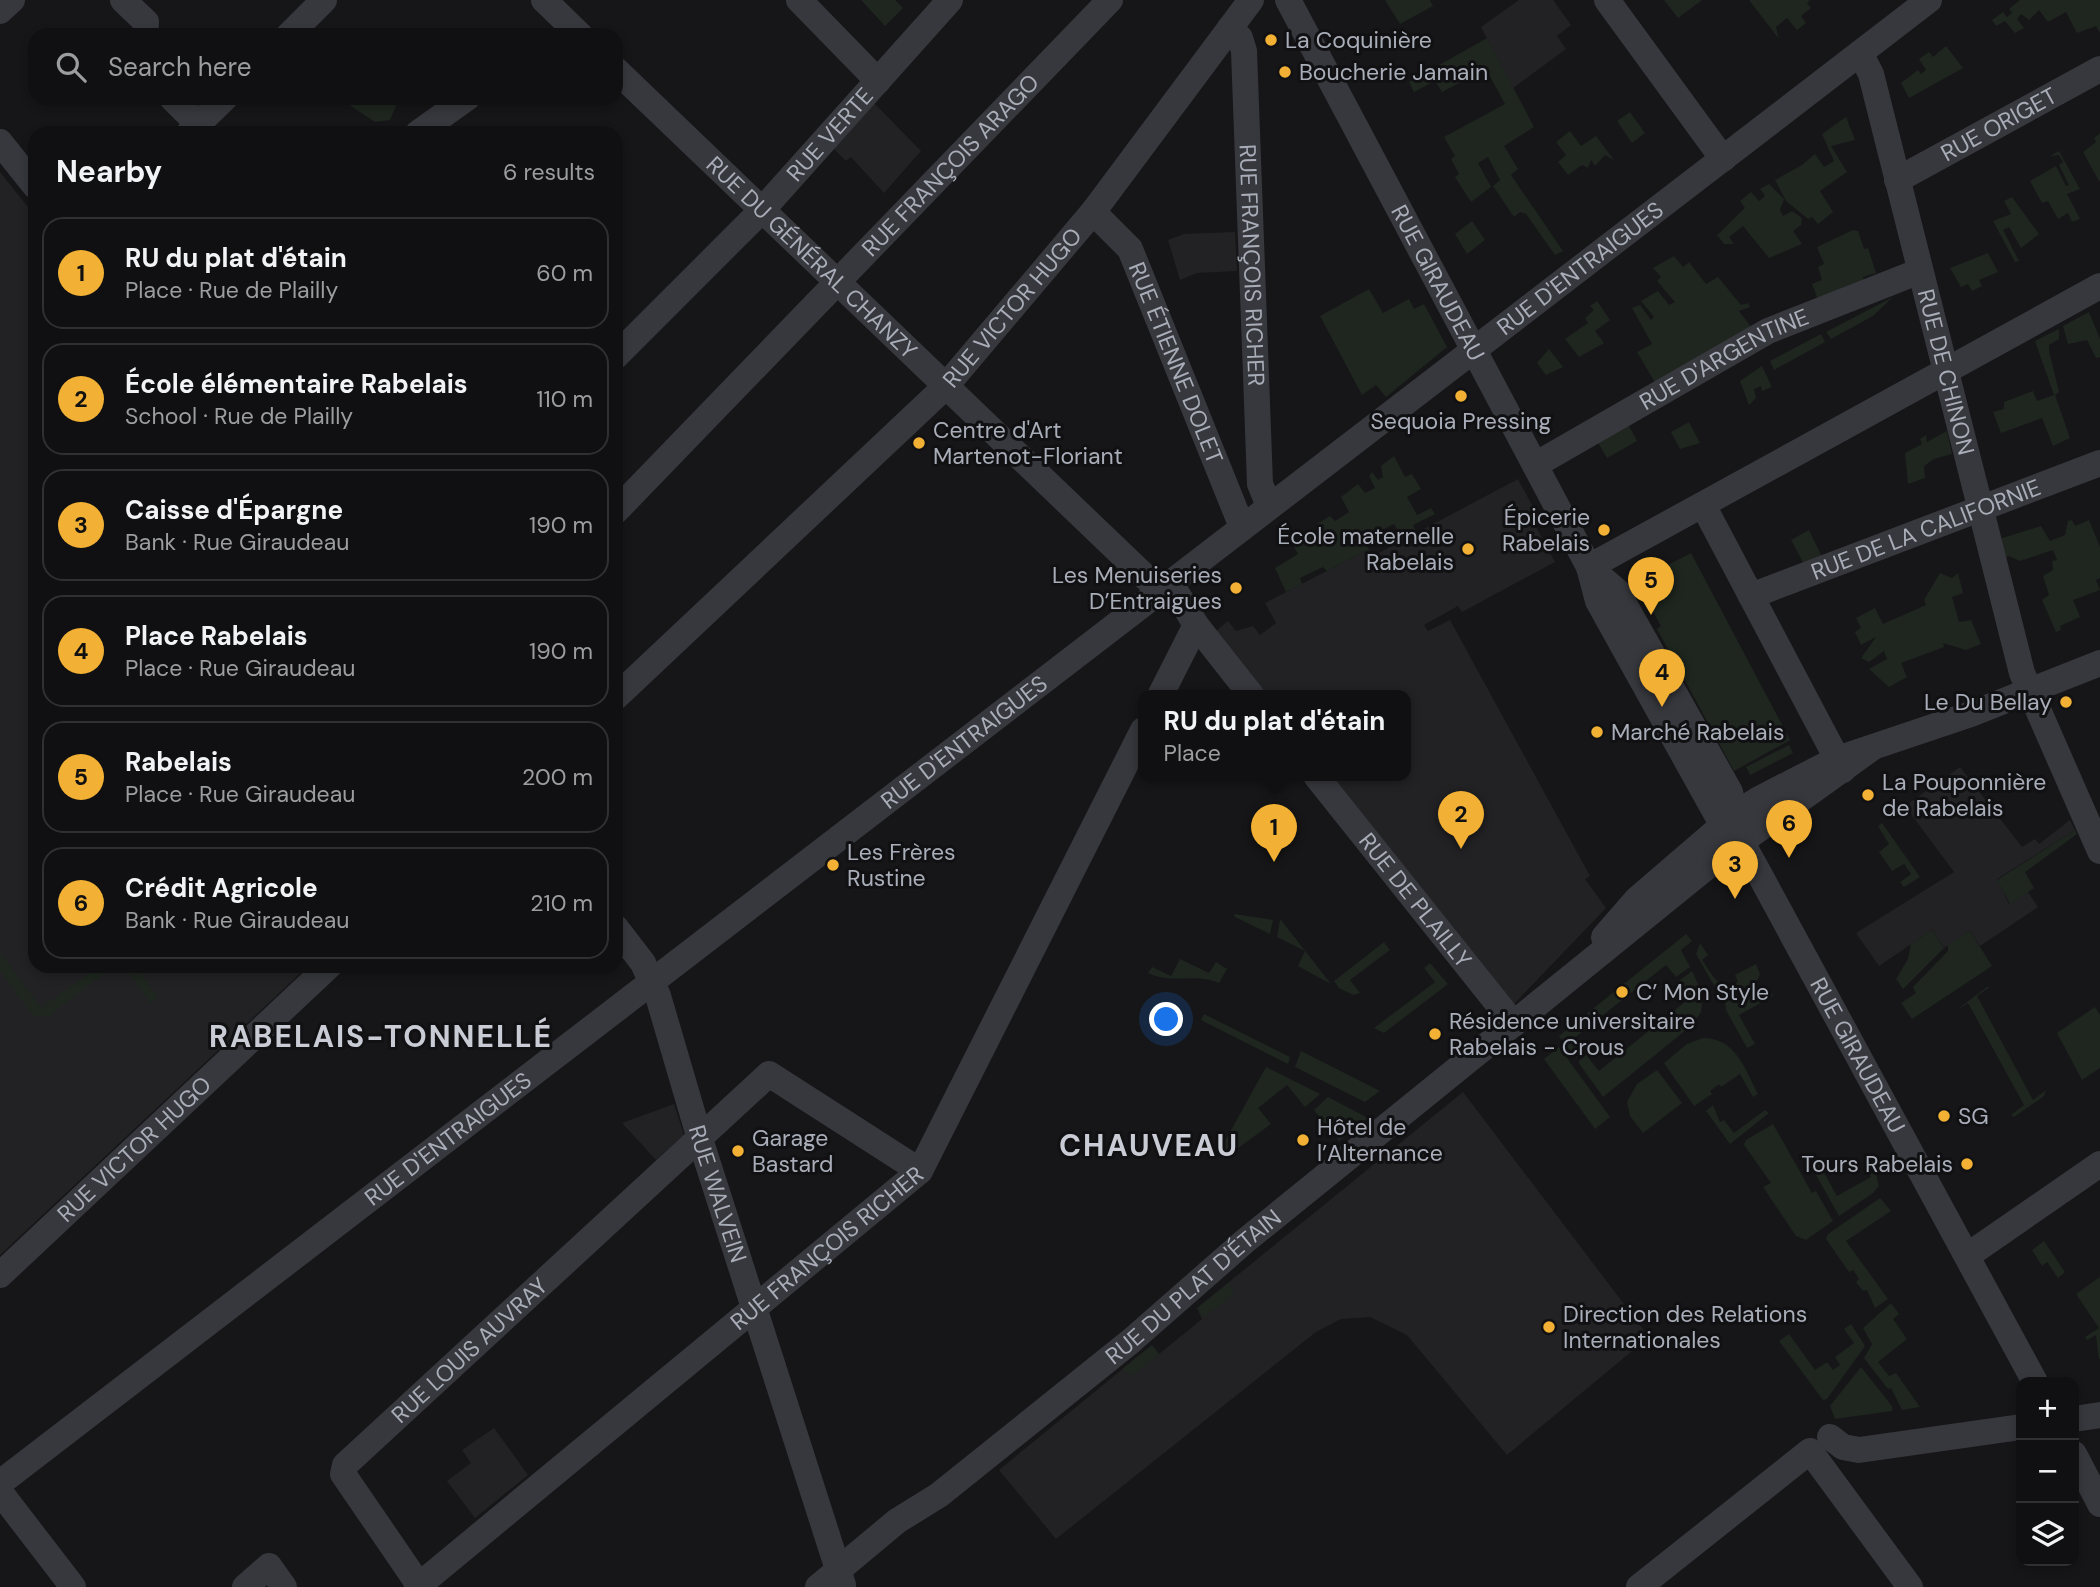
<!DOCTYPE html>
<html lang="en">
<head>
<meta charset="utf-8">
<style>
	:root { --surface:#101012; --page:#1e1e20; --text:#f1f3f6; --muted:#9c9d9f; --line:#303032; --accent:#f2b134 }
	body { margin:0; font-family:"DM Sans",sans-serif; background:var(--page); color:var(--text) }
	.controls { position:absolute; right:21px; bottom:21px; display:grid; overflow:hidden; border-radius:14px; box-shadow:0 4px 10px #0003 }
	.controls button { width:63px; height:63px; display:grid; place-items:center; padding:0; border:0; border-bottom:2px solid var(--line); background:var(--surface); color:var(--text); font:35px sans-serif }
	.you { position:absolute; left:1167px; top:1020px; width:24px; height:24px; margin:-18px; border:5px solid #fff; border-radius:50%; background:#1a73e8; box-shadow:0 0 0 10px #1a73e833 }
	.badge { display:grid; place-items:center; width:46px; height:46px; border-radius:50%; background:var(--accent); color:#111; font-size:23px; font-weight:700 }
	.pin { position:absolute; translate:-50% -58px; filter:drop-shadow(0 2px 4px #0008) }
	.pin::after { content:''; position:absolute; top:37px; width:24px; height:21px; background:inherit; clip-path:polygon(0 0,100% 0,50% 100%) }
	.popup { position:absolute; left:1138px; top:690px; width:273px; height:91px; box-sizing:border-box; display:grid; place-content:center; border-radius:14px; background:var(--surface); filter:drop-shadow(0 2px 5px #0005); font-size:23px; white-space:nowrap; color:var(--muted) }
	.popup b { font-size:26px; color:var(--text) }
	.popup::after { content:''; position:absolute; left:50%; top:100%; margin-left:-14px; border:14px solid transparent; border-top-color:var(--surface) }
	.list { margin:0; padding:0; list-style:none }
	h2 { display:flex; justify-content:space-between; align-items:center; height:91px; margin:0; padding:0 28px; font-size:30px }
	h2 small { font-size:23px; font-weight:400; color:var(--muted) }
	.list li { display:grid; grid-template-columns:46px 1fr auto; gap:21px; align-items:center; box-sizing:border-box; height:112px; margin:0 14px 14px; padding:0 14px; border:2px solid var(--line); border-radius:21px }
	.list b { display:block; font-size:26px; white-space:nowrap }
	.list p { margin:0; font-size:23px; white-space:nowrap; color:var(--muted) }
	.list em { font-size:23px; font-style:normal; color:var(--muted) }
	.icon { flex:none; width:38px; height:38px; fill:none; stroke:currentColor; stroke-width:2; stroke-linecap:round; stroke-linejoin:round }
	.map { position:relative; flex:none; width:2100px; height:1587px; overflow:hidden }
	.search { position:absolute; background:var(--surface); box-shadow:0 4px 10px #0003; left:28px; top:28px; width:595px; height:77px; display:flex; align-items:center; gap:18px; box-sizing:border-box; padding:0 24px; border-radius:21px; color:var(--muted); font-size:26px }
	.panel { position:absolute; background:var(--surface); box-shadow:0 4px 10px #0003; left:28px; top:126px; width:595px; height:847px; border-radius:21px }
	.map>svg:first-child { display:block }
	.built { fill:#222225 }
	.green { fill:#1e261f }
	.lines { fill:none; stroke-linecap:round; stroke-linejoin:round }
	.minor { stroke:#37383d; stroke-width:26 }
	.poi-dot { fill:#f2b134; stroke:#111113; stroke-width:2.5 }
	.labels { text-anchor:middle; stroke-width:6; stroke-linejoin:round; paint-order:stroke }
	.poi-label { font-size:23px; fill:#a8adb8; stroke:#111113; text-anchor:start }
	.street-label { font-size:23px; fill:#a8adb8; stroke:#111113 }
	.district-label { font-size:30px; font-weight:bold; letter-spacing:2px; fill:#c9ccd4; stroke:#111113 }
</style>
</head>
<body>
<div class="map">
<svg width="2100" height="1587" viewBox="0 0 2100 1587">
	<rect width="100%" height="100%" fill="#161618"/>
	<path class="built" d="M1519,0H1553L1571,25L1557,36L1566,49L1513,88L1481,27Z
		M874,103L921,151L884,193L851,157L846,161L833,148Z
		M0,172L35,216V966H308L0,1255Z
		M1235,232L1237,271L1197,273L1180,280L1168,240L1184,234Z
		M1518,479L1535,511L1529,514L1555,562L1462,612L1458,606L1424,625L1428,631L1450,620L1590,876L1585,879L1606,908L1514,1004L1332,776H1405V696H1268L1216,631L1228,621L1236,631L1253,626L1260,635L1276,623L1265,603L1369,549L1373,556Z
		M1960,767L2022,847L2035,839L2039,844L2070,820L2075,830L1997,879L2009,904L2028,892L2038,907L1980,946L1970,931L1944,948L1932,930L1879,966L1856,933L1954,872L1905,806Z
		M1463,1092L1649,1337L1507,1455L1407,1335L1370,1317L1341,1319L1316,1332L1056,1539L999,1470L1152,1345L1159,1354L1202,1319L1197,1308Z
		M674,1104L684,1135L656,1160L622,1123Z
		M494,1428L528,1475L475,1518L447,1481L471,1463L462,1450Z"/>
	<path class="green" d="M861,0H895L903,8L885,26Z
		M1385,0H1430L1433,6L1400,24Z
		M1664,0H1702L1678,18Z
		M1749,0H1810L1807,3L1811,8L1801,16L1806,23L1797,30L1787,18L1776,27L1779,39Z
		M2020,0H2100V33L2096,26L2077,33L2066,12L2048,22L2039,10L2029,20L2021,14L2017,19L2024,28L2015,33L2005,21L1996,26L1992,20L2003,12L2007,17L2012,13L2009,9Z
		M1487,38L1534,127L1504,146L1518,169L1511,175L1563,251L1555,255L1526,214L1520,212L1514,217L1493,186L1500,180L1488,157L1478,163L1491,187L1471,202L1455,177L1459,174L1451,159L1455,156L1444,137L1505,104L1486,69L1442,92L1435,81L1414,92L1409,82Z
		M1946,46L1963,68L1909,98L1901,83L1918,70L1921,74L1926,70L1919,59L1929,52L1933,57Z
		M347,98H395L396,106L390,120L375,122L351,106Z
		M1630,112L1645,133L1632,143L1617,121Z
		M1846,117L1855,140L1831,146L1847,172L1820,191L1833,212L1818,224L1812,217L1808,219L1786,201L1775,180L1802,165L1815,154L1824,167L1834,161L1822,134Z
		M1570,131L1581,146L1596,136L1614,160L1605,155L1595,166L1591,160L1588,168L1582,165L1568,175L1558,162L1566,155L1556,142Z
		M2100,133V181H2099L2083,152L2096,142L2094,138Z
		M2059,151L2080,189L2067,194L2080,219L2072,222L2068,213L2058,219L2048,201L2042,203L2030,181L2056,166L2066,186L2069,185L2059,165L2063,162L2059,155L2050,156Z
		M1769,184L1784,199L1780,210L1783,216L1792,211L1802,218L1801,225L1793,231L1802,244L1769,258L1743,226L1729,237L1734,244H1724L1717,235C1728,225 1734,218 1745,208L1740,201L1751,192L1759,201L1765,196L1760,189Z
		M2012,197L2039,234L2021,248L2009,227L2003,230L2019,261L2015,262L1993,221L2011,214L2004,201Z
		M1472,221L1485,240L1467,254L1455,234Z
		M1853,230L1858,231L1864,249L1868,248L1876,273L1863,277L1864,283L1818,300L1812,284L1822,280L1818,267L1824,264L1817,247Z
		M1988,253L1998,272L1979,280L1982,286L1972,291L1968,284L1961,287L1950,268Z
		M1674,256L1683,267L1689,262L1706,284L1718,277L1741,305L1748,303L1750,307L1739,311L1752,328L1657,386L1637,352L1652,344L1632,308L1640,305L1651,320L1654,317L1641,301L1658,291L1669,305L1675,302L1657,281L1661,277L1653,268Z
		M1369,289L1383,313L1409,299L1414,309L1424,304L1447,347L1386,397L1376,385L1362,395L1320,316Z
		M1893,297L1873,316L1831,339L1826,332Z
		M1597,301L1610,320L1595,331L1604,343L1579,357L1565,339L1588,323L1585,318L1594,310L1590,306Z
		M2089,312L2100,339V357L2096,358L2087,340L2068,344L2063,326Z
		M2059,329V339L2049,345V351L2059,392L2055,395L2070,438L2053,446L2042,418L2001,433L1993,412L2004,409V402L2033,391L2037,401L2054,395L2035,341Z
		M1821,334L1825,342L1774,370L1770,361Z
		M1549,349L1563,367L1546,375L1537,363Z
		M1762,366L1772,387L1762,391L1761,386L1754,389L1756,398L1749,405L1740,381Z
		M1689,422L1700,443L1680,449L1671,432Z
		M1628,424L1637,441L1607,458L1597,441Z
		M1947,431L1952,454L1934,459L1924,466L1925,478L1908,484L1905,453L1922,444L1920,439L1926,435L1927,442Z
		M1394,456L1405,477L1412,474L1421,489L1407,497L1417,515L1431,508L1435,514L1413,525L1417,533L1403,540L1394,524L1364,539L1369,549L1327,571L1323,567L1300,578L1302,584L1286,592L1275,568L1298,554L1294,547L1302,540L1300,537L1310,529L1316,531L1319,528L1317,524L1330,516L1335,521L1349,512L1341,497L1358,484L1365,493L1375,488L1369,476L1372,472L1378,480L1383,477L1381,466Z
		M2072,520L2075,526L2089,520L2100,547V578L2096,580L2100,590L2073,600L2080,617L2060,626L2061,630L2056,632L2042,600L2049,595L2043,576L2053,570L2052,561L2057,560L2053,550L2020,561L2009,556L2004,558L1999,539L2041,526L2050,541L2065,535L2068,521Z
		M1809,530L1823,559L1805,566L1791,540Z
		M1691,553L1790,740L1734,771L1657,629L1661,626L1651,608L1647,610L1634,586L1635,582Z
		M1940,573L1952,578L1958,573L1963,593L1952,597L1959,622L1971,620L1981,644L1966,650L1943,643L1944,647L1901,663L1907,677L1889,687L1869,669L1887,659L1884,651L1869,662L1861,658L1876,637L1861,645L1855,632L1861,628L1856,618L1875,608L1883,624L1926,605L1924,600Z
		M1789,745L1793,753L1750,775L1746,767Z
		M1882,823L1920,877L1904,887L1900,882L1911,874L1904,864L1892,871L1879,852L1889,844L1878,826Z
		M2075,830L2077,834L2025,872L2034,888L2010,904L1997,880Z
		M1234,914L1273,920L1270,934L1235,917Z
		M1280,920H1281L1331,984L1298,966L1305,951L1277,937Z
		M1932,930L1944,948L1903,989L1896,979L1908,959L1911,944Z
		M1970,931L1992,966L1912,1019L1901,1003L1916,993L1913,987L1948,951V945Z
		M1686,934L1692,941L1681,950L1690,967L1676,977L1666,965L1573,1039L1583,1052L1576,1058L1559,1036Z
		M1384,942L1390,950L1350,980L1360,993L1353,995L1339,988L1334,981Z
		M1700,943L1708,955L1702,960C1713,975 1719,992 1738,982L1735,975L1756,964L1760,974L1755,985L1724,992L1716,989L1696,954Z
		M0,952L41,1008L99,966H114L49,1016H33L0,971Z
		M1180,959L1209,973L1216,962L1227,969L1219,983C1195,972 1172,985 1148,973L1152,967L1171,976Z
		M1430,963L1448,984L1384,1033L1374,1028L1435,982L1424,968Z
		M124,966H136L158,997L150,1003Z
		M1692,971L1703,995L1701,1012L1691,1026L1603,1097L1578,1062L1586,1055L1599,1071L1691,997L1679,981Z
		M1987,987H1990L1977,996L2033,1100L2046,1090L2044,1096L2014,1117L2011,1115L2024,1105L1968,1003L1955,1011Z
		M1770,991L1773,996L1739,1015L1755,1044L1747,1048L1726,1010L1725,1001L1733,995Z
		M2095,1007L2100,1015V1068L2082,1080L2057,1033Z
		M1204,1014L1290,1057L1288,1064L1201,1020Z
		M1703,1038C1736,1038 1745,1069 1758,1094L1753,1097L1740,1074L1721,1087L1719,1084L1710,1091L1712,1094L1694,1106L1664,1063L1687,1044Z
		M1559,1047L1610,1117L1595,1129L1544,1059Z
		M1301,1051L1380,1091L1365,1102L1295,1067Z
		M1266,1067L1320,1094L1305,1107L1287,1085L1258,1108L1271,1124L1226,1157L1220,1150Z
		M1657,1070L1682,1103L1643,1133L1630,1116L1627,1102L1637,1084Z
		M1328,1097L1368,1118L1339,1141L1314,1110Z
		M1713,1105L1720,1122L1724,1120L1734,1133L1765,1110L1769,1113L1730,1144L1706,1111Z
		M1773,1124L1812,1193L1816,1191L1833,1221L1806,1240L1796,1236L1763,1187L1771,1183L1744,1145L1746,1140Z
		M1819,1164L1837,1196L1871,1177L1867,1170L1874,1166L1879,1186L1873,1193L1839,1216L1812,1168Z
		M1880,1198L1891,1211L1846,1241L1888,1299L1875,1308L1867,1290L1863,1291L1856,1282L1859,1279L1853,1270L1849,1272L1826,1239L1828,1234Z
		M2044,1241L2065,1272L2058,1278L2047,1262L2042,1266L2032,1250Z
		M2100,1277V1359H2099L2096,1335L2087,1340L2085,1337L2099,1328L2076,1294Z
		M1229,1283L1234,1294L1204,1318L1197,1308Z
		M1891,1303L1899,1314L1893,1319L1907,1339L1878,1362L1889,1376L1896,1373L1920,1407L1902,1410L1891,1388L1888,1389L1864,1358L1872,1344L1863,1328Z
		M1851,1324L1865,1346L1827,1399L1823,1400L1779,1341L1789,1334L1815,1370L1827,1362L1833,1370L1840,1365L1835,1357L1854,1343L1844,1329Z
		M1152,1345L1159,1354L1132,1376L1122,1369Z
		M1861,1367L1892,1406V1411L1835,1419L1830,1406Z"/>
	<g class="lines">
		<g class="minor">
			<path d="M123,0L146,22L145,35"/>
			<path d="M544,0L580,35"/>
			<path d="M799,0L878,81"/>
			<path id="s1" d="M1288,0L1589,567L1598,601L1723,826L1741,841L1755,866L2035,1382"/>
			<path d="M1607,0L1723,159"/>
			<path d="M0,11L12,0"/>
			<path id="s2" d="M1230,28L1240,38L1244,51L1260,484L1269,506"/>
			<path d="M289,35L324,0"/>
			<path id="s3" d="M1860,53L1871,74L2022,673L2100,851"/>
			<path id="s4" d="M616,70L1159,590"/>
			<path d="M172,98L198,124"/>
			<path d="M189,133L225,98"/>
			<path d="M418,133L467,98"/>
			<path d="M0,142L35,186"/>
			<path id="s5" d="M1897,180L2100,69"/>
			<path id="s6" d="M1093,212L1130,249L1242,527"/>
			<path id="s7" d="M616,356L763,209L950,0"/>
			<path id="s8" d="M1535,465L1768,331L1920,271"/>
			<path d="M1703,505L1843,770"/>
			<path id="s9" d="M616,511L1110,0"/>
			<path d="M1589,567L2100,286"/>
			<path d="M1589,567L1617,591L1730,792L1739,830"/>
			<path d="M1170,582L1196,625L1252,696"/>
			<path id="s10" d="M1751,596L2100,463"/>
			<path d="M1160,696L1196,625"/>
			<path id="s11" d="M616,697L945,387L1093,212L1251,0"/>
			<path id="s12" d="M1316,776L1514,1024"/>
			<path id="s13" d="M616,928L643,963L658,996L700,1139L843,1585"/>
			<path d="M1604,937L1637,899L1737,813L1759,799L1837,759L1971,714L2100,663"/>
			<path d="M1967,1256L2100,1164"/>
			<path id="s14" d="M0,1275L329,966"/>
			<path d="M2074,1419L2100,1415"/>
			<path d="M1830,1437L1843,1447L1859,1450L2021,1427"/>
			<path d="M2074,1454L2100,1504"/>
			<path id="s15" d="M0,1483L1929,0"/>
			<path d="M0,1492L73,1587"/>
			<path id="s16" d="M419,1585L343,1474L345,1465L769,1074L920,1171"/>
			<path d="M245,1587L269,1566L284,1587"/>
			<path id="s17" d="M417,1587L920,1171L1143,730"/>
			<path id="s18" d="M818,1587L897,1521L939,1495L1131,1341L1245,1241L1713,862L1872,748"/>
			<path d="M1639,1587L1810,1451L1910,1587"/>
		</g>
	</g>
	<g class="poi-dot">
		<circle cx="1271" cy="40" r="7"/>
		<circle cx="1285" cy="72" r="7"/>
		<circle cx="1461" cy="396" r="7"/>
		<circle cx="919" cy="443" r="7"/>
		<circle cx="1604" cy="530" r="7"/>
		<circle cx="1468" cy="549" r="7"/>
		<circle cx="1236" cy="588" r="7"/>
		<circle cx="2066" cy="702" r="7"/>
		<circle cx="1597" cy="732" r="7"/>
		<circle cx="1868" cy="795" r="7"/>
		<circle cx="833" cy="865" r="7"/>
		<circle cx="1622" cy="992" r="7"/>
		<circle cx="1435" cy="1034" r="7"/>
		<circle cx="1944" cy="1116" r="7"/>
		<circle cx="1303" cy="1140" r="7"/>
		<circle cx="738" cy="1151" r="7"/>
		<circle cx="1967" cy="1164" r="7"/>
		<circle cx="1549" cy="1327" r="7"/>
	</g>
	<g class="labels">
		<g class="poi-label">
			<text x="1285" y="48">La Coquinière</text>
			<text x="1299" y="80">Boucherie Jamain</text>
			<text x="1461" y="429" text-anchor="middle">Sequoia Pressing</text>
			<text x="933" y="438">Centre d'Art<tspan x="933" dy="26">Martenot-Floriant</tspan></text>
			<text x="1590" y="525" text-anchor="end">Épicerie<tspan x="1590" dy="26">Rabelais</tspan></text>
			<text x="1454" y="544" text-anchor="end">École maternelle<tspan x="1454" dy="26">Rabelais</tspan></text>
			<text x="1222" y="583" text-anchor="end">Les Menuiseries<tspan x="1222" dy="26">D’Entraigues</tspan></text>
			<text x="2052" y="710" text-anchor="end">Le Du Bellay</text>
			<text x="1611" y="740">Marché Rabelais</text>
			<text x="1882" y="790">La Pouponnière<tspan x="1882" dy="26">de Rabelais</tspan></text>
			<text x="847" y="860">Les Frères<tspan x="847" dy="26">Rustine</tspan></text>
			<text x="1636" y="1000">C’ Mon Style</text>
			<text x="1449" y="1029">Résidence universitaire<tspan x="1449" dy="26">Rabelais - Crous</tspan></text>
			<text x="1958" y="1124">SG</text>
			<text x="1317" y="1135">Hôtel de<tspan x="1317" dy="26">l’Alternance</tspan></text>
			<text x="752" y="1146">Garage<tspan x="752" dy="26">Bastard</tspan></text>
			<text x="1953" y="1172" text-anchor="end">Tours Rabelais</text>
			<text x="1563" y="1322">Direction des Relations<tspan x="1563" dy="26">Internationales</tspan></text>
		</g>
		<g class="street-label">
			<text dy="8" stroke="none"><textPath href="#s5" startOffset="116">RUE ORIGET</textPath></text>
			<text dy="8" stroke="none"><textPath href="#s7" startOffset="308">RUE VERTE</textPath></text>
			<text dy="8" stroke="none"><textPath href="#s9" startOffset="481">RUE FRANÇOIS ARAGO</textPath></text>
			<text dy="8" stroke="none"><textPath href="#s4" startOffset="271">RUE DU GÉNÉRAL CHANZY</textPath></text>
			<text dy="8" stroke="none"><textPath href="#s2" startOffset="242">RUE FRANÇOIS RICHER</textPath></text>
			<text dy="8" stroke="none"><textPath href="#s15" startOffset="1993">RUE D'ENTRAIGUES</textPath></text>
			<text dy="8" stroke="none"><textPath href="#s1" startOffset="320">RUE GIRAUDEAU</textPath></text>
			<text dy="8" stroke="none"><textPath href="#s11" startOffset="556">RUE VICTOR HUGO</textPath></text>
			<text dy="8" stroke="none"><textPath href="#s8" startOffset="217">RUE D'ARGENTINE</textPath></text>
			<text dy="8" stroke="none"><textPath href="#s6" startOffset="175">RUE ÉTIENNE DOLET</textPath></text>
			<text dy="8" stroke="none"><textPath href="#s3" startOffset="331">RUE DE CHINON</textPath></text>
			<text dy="8" stroke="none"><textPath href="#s10" startOffset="187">RUE DE LA CALIFORNIE</textPath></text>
			<text dy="8" stroke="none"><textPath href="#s15" startOffset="1216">RUE D'ENTRAIGUES</textPath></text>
			<text dy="8" stroke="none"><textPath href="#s12" startOffset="159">RUE DE PLAILLY</textPath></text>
			<text dy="8" stroke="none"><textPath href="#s1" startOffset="1202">RUE GIRAUDEAU</textPath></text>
			<text dy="8" stroke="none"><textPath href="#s15" startOffset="565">RUE D'ENTRAIGUES</textPath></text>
			<text dy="8" stroke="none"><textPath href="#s14" startOffset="184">RUE VICTOR HUGO</textPath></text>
			<text dy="8" stroke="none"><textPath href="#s13" startOffset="287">RUE WALVEIN</textPath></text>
			<text dy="8" stroke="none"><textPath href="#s17" startOffset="532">RUE FRANÇOIS RICHER</textPath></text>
			<text dy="8" stroke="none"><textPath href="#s18" startOffset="481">RUE DU PLAT D'ÉTAIN</textPath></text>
			<text dy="8" stroke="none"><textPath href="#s16" startOffset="313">RUE LOUIS AUVRAY</textPath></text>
		</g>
		<g class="district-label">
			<text x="381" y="1047">RABELAIS-TONNELLÉ</text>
			<text x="1149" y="1156">CHAUVEAU</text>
		</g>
	</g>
</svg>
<div class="controls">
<button>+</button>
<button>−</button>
<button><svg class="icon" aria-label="layers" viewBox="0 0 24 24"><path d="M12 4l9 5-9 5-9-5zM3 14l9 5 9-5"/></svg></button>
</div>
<div class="you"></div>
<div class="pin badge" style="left:1274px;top:862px">1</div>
<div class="popup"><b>RU du plat d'étain</b>Place</div>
<div class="pin badge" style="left:1461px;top:849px">2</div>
<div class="pin badge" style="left:1735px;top:899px">3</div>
<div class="pin badge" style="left:1662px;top:707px">4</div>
<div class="pin badge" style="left:1651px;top:615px">5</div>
<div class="pin badge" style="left:1789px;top:858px">6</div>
<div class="search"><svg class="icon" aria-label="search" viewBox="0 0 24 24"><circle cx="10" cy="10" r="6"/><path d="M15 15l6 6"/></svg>Search here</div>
<section class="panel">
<h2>Nearby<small>6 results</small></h2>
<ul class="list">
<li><span class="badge">1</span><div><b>RU du plat d'étain</b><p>Place · Rue de Plailly</p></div><em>60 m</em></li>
<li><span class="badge">2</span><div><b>École élémentaire Rabelais</b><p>School · Rue de Plailly</p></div><em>110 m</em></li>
<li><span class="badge">3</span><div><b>Caisse d'Épargne</b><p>Bank · Rue Giraudeau</p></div><em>190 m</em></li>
<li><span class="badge">4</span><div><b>Place Rabelais</b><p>Place · Rue Giraudeau</p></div><em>190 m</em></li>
<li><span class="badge">5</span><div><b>Rabelais</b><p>Place · Rue Giraudeau</p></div><em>200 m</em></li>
<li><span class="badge">6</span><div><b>Crédit Agricole</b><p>Bank · Rue Giraudeau</p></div><em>210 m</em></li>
</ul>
</section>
</div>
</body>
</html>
